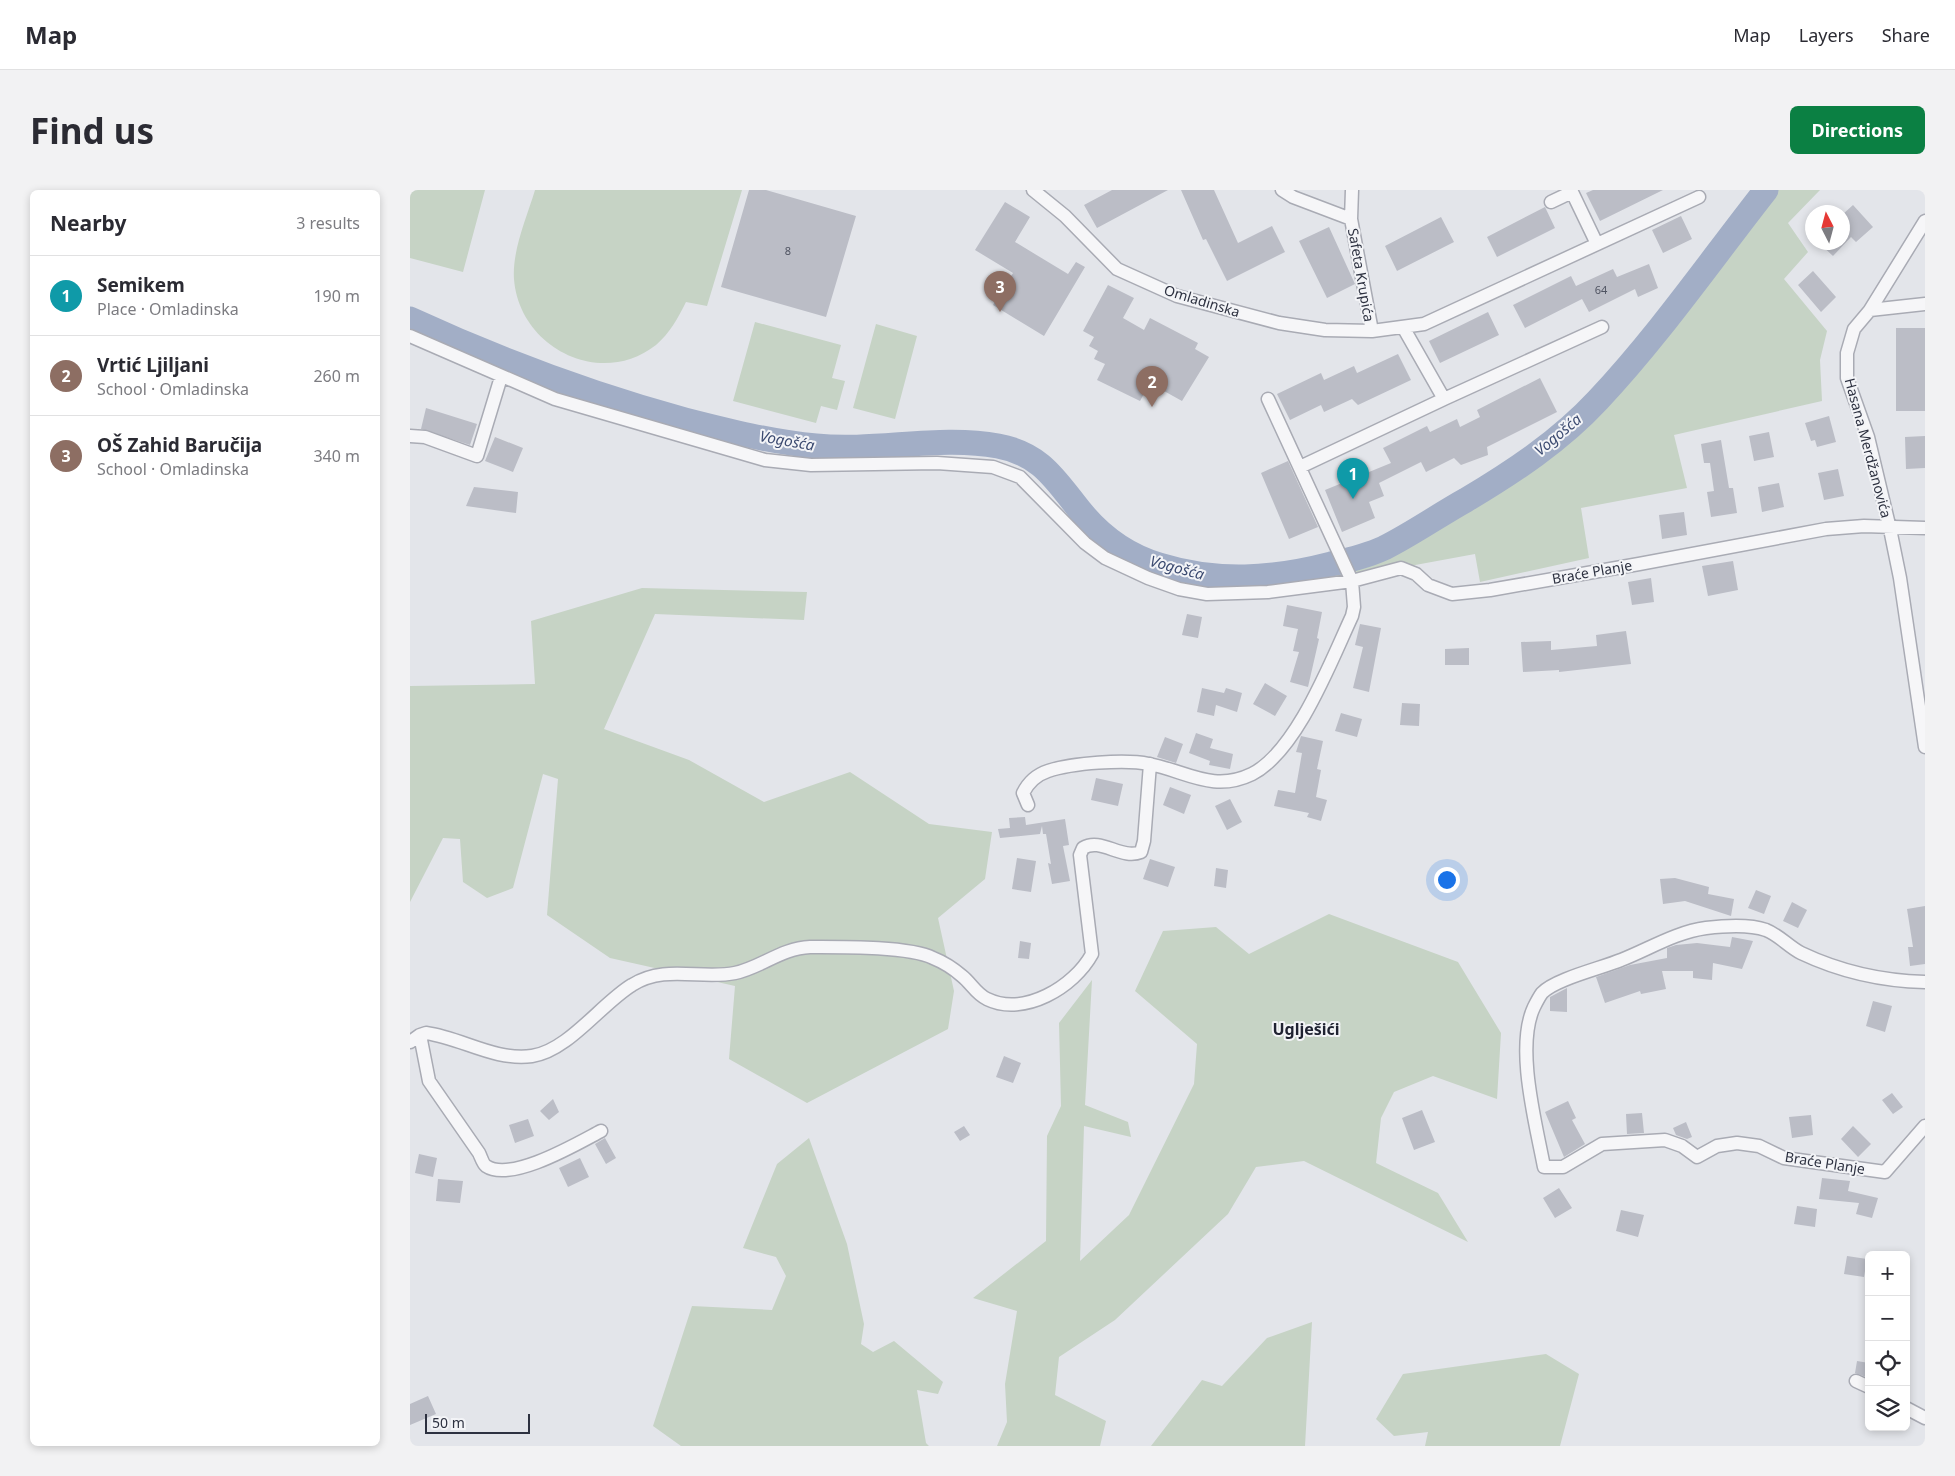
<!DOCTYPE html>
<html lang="en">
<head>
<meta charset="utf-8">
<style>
	:root { --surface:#fff; --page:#f2f2f3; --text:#2b2b33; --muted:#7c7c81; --line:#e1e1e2; --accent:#0b8043 }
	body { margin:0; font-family:"Noto Sans",sans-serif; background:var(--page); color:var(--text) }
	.controls { position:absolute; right:15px; bottom:15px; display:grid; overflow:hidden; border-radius:8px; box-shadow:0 2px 8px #0003 }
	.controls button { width:45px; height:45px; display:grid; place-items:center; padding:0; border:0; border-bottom:1px solid var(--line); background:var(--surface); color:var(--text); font:25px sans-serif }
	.compass { position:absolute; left:1395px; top:15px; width:45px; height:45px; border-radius:50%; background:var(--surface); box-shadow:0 2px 8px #0003; rotate:354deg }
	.scale { position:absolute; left:15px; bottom:12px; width:105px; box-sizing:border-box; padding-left:5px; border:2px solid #2d3140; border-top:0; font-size:14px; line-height:18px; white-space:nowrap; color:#2d3140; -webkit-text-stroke:4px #f3f4f7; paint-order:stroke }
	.you { position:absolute; left:1036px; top:689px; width:18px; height:18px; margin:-12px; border:4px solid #fff; border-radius:50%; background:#1a73e8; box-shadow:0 0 0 8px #1a73e833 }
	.badge { display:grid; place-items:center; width:32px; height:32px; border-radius:50%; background:var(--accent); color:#fff; font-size:16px; font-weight:700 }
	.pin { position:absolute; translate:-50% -41px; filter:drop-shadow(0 1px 2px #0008) }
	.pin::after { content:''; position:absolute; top:26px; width:18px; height:15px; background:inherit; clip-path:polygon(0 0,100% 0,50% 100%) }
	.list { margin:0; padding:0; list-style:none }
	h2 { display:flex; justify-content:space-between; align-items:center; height:65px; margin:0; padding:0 20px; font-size:21px }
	h2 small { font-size:16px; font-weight:400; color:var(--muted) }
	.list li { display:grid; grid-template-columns:32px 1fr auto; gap:15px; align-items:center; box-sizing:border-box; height:80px; padding:0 20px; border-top:1px solid var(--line) }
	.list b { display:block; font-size:19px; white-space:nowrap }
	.list p { margin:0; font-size:16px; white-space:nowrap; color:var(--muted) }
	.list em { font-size:16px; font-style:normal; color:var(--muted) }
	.icon { flex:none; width:28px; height:28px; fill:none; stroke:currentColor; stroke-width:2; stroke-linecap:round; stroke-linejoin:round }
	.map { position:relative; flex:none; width:1515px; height:1256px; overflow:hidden; border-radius:8px }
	header { display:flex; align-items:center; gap:30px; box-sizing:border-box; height:70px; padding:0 25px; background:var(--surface); border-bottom:1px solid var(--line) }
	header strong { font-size:24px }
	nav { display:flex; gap:28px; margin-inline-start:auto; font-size:18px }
	.intro { display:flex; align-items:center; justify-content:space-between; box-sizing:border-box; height:120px; padding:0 30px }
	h1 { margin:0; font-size:35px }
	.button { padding:12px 22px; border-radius:8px; background:var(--accent); color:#fff; font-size:18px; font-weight:700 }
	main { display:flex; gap:30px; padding:0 30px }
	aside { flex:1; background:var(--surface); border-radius:8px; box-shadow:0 2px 8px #0003 }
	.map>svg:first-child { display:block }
	.green { fill:#c6d3c5 }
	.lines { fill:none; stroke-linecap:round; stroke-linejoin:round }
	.river { stroke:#a2aec6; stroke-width:25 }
	.building { fill:#bbbdc6 }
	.minor-casing { stroke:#a9abb4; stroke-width:15 }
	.minor { stroke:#f6f6f8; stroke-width:12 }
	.labels { text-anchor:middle; stroke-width:4; stroke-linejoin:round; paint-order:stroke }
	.number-label { font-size:11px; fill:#505462 }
	.street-label { font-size:14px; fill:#2d3140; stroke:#f3f4f7 }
	.water-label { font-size:15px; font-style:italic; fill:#3b4a70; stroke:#f3f4f7 }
	.quarter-label { font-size:16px; font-weight:bold; fill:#1f2231; stroke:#f3f4f7 }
</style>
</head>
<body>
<header>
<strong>Map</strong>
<nav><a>Map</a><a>Layers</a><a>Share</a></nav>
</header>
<div class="intro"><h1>Find us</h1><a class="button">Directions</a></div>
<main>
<aside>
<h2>Nearby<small>3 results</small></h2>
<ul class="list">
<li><span class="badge" style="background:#0f9aa8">1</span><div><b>Semikem</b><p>Place · Omladinska</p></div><em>190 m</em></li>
<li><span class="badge" style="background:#8d6e63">2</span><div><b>Vrtić Ljiljani</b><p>School · Omladinska</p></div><em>260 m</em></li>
<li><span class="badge" style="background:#8d6e63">3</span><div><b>OŠ Zahid Baručija</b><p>School · Omladinska</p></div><em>340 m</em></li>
</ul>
</aside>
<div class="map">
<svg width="1515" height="1256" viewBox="0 0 1515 1256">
	<rect width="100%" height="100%" fill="#e3e5ea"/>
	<path class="green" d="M0,0H75L53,82L0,68Z
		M125,0H332L297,116L276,112C268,128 260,143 246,155C190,199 109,157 104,89C102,60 117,27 125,0Z
		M1356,0H1410L1378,33L1398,62L1374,89L1417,141L1410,170L1412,211L1264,245L1277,298L1171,318L1179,368L1070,392L1065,364L858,402L769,399L772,382L796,386L831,388L871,385L949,367L974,358L1087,291L1142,253L1186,212L1229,163Z
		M345,132L431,155L422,188L435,191L427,220L411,216L406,233L323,211Z
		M466,134L507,146L485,229L443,218Z
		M232,398L397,402L394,430L245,424L194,539L279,570L354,612L440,582L519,634L582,642L575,689L528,728L544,801L538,839L397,913L319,869L325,796L200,768L137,725L148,589L133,584L103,698L77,708L53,692L50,649L33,648L0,712V496L125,494L121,431Z
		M919,724L1048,772L1091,843L1087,909L1023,886L984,902L971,928L966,973L1028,1003L1058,1052L894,971L846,977L818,1024L705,1130L649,1167L645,1205L696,1231L690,1256H587L597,1232L595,1194L607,1121L563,1108L636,1051L637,946L651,916L649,833L682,790L675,915L718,932L721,947L674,936L670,1071L719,1025L784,894L787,854L725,801L753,741L806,737L839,764Z
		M399,948L437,1054L454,1134L451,1154L463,1162L484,1151L533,1192L528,1204L507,1200L516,1253L519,1256H271L243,1236L282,1116L362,1120L376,1086L366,1067L333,1058L367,974Z
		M902,1132L895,1256H741L792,1190L812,1196L857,1148Z
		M1136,1164L1169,1184L1150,1256H1015L1018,1242L984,1246L966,1229L993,1184Z"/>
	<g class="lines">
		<path class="river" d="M0,129C89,170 180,204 275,230C318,241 362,252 406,256C466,262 530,245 588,256C632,264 646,291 672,323C692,347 719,366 749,375C807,393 863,389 921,374C939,370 957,366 974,358C1002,344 1029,325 1056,310C1103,282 1150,251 1188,210C1249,145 1301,70 1356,0"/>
	</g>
	<path class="building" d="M339,0H356L446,26L416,127L311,97Z
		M702,0H758L687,38L674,15Z
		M771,0H804L828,53L862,36L875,62L817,91L796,49L793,50Z
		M1183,0H1253L1190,31L1176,3Z
		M595,12L620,27L605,52L658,84L666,72L675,77L634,146L583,115L603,83L565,60Z
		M1443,15L1463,37L1446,52L1441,47L1423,66L1408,52H1432V25Z
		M1135,17L1145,38L1087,67L1077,47Z
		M1271,26L1282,49L1253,63L1242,40Z
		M1031,27L1044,52L987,81L975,56Z
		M919,37L945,94L917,108L889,51Z
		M1239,74L1248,98L1228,107L1225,99L1179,122L1172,109L1115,138L1103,115L1161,86L1166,96L1203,79L1207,87Z
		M1403,81L1426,107L1411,122L1388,95Z
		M698,95L724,108L713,128L734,140L740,128L788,153L785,159L799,167L772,211L745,196L742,203L736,200L730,211L687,190L695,174L684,169L688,161L679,156L684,147L673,141Z
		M1078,122L1089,145L1030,173L1019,151Z
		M1486,138H1515V221H1486Z
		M988,164L1001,190L948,215L942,209L914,222L911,215L880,230L867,204L911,183L914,190L944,176L947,183Z
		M1130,188L1147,222L1077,257L1078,265L1051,275L1044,268L1016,282L1011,272L969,293L974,306L959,312L965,328L932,342L915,300L981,273L973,258L1017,236L1020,242L1047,229L1050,237L1070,227L1067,220Z
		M16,218L67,234L60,255L11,239Z
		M1419,226L1426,252L1407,257L1405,250L1401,251L1395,233Z
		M1359,242L1364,267L1344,271L1339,246Z
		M1515,246V278L1496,279L1495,247Z
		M85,247L113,258L103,282L75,271Z
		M1311,250L1319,298H1323L1327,323L1301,327L1297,302L1304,301L1300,273H1294L1291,254Z
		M878,271L908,337L879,349L851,283Z
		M1428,279L1434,306L1414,310L1408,283Z
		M1369,293L1374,317L1352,322L1348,297Z
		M64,297L108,302L106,323L56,316Z
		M1274,322L1277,345L1252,349L1249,325Z
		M1323,371L1328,400L1298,406L1292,376Z
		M1241,388L1244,412L1222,415L1218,392Z
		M877,415L912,422L907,448L909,449L898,497L880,492L889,462L883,461L888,439L873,436Z
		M777,424L792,427L788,448L772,445Z
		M950,434L971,438L959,502L943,498L953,457L945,455Z
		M1216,441L1221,474L1149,482V480L1113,482L1111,452L1141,451V460L1187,456L1186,445Z
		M1059,458V475H1035V459Z
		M855,493L877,506L865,526L843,514Z
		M792,498L814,503L816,498L832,503L827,522L806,515L804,526L787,522Z
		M992,513L1010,514L1009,536L990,535Z
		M931,523L952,529L947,547L925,541Z
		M786,543L803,549L800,558L823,564L820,579L799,575L800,571L779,563Z
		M891,546L913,551L907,579L911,580L906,607L917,610L911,631L897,627L899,623L864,616L868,600L885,603L892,563L886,562Z
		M755,547L773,554L766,573L747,567Z
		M686,588L713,594L708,616L681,610Z
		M760,597L781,605L774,624L753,615Z
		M820,609L832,632L817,640L805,616Z
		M615,627L616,635L655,629L659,655L653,656L660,691L642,694L638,673L641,674L636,644H633L632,636L630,644L590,648L588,639L600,638L599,628Z
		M607,668L626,671L621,702L602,699Z
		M740,669L765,677L758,697L733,689Z
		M806,678L818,680L816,698L804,696Z
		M1265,688L1299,697L1298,704L1324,709L1321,726L1275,711L1253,714L1250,689Z
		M1346,700L1361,706L1354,724L1338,718Z
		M1382,712L1397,720L1388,738L1373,731Z
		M1515,716V774L1500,776L1498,757H1503L1497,719Z
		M1322,747L1343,751L1332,779L1303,773L1302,790L1283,788V781H1252L1256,799L1231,804L1230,801L1195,813L1186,787L1220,775L1257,768V758L1266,755L1287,753L1320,757Z
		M610,751L621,753L619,769L608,768Z
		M1157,798V822L1140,821V807Z
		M1463,811L1482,816L1475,842L1456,836Z
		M594,866L611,873L603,893L586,887Z
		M1482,903L1493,917L1483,924L1472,910Z
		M143,909L149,922L139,930L130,921Z
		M1158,911L1166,928L1162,930L1175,954L1154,967L1135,922Z
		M1012,920L1025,952L1004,960L992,928Z
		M1232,923L1234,943L1217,944L1216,924Z
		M1401,925L1403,945L1382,948L1379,927Z
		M118,929L124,946L105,953L99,935Z
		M1276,932L1282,947L1277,949L1266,945L1263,938Z
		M554,936L560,945L550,951L544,942Z
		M1443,936L1461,954L1448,967L1431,949Z
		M195,948L206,968L196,974L185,954Z
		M9,964L27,968L23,987L5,983Z
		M170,968L179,987L158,997L149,978Z
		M1412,988L1440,991L1438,1001L1468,1008L1462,1028L1446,1024L1449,1013L1409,1009Z
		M28,989L53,991L50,1013L26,1011Z
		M1149,998L1162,1018L1145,1028L1133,1008Z
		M1387,1016L1407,1019L1405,1037L1384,1034Z
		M1211,1020L1234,1025L1228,1047L1206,1041Z
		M1437,1066L1457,1069L1454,1087L1434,1084Z
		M1447,1171L1459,1173V1188L1445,1183Z
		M18,1206L26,1224L0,1235V1214Z"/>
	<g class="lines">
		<g class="minor-casing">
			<path id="minor" d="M623,0L655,26L707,79L767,106L869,133L915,140L962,141L1014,134L1289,7
				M872,0L883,7L941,29
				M942,0L941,29L962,141
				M1141,12L1162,2L1187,54
				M1515,114L1460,120L1444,139L1437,163V188L1458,247L1480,339L1490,388L1515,557
				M1460,120L1515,31
				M0,146L145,209L355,270L401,275L527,273L583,277L610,287L675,353L695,368L738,388L769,399L797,404L858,402L942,391L991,378L1006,384L1018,395L1042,404L1080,400L1229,374L1416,339L1454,336L1515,338
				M1034,209L1192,137
				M0,246L15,247L67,266L91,187
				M890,277L1034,209L993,137
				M618,615L613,603C618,593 626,585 638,581C662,573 715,569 739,574C776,581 803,603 842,584C887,561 921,471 942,426L944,417L942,391L858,209
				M1515,792C1473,791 1429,781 1391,763C1379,757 1369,745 1356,740C1339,734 1313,736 1296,738C1266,742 1239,759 1211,770C1192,778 1145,789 1132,803C1129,807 1126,813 1124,817C1105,857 1126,934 1134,977H1153L1192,954L1255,950L1272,956L1287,967L1307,956L1327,953L1349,956L1374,968L1475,982L1515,936
				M10,845L19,891L69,963C71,967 73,974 76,976C101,993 168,953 191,941
				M0,852L10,845L16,843C52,848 84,871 122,866C158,861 192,813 222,795C255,774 291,790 325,783C350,778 372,758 400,757C429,757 499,756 523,768C533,772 544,779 552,786C561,793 566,804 577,809C614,827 664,797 682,764L670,665L673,658C691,647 711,670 731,662L734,651L740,574
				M1446,1191L1459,1197
				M1496,1218L1515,1228"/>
		</g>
		<use href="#minor" class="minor"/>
	</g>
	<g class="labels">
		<g class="number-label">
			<text x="378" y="65">8</text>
			<text x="1191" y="104">64</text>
		</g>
		<g class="street-label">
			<text transform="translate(951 85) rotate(80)" y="5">Safeta Krupića</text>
			<text transform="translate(792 111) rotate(17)" y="5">Omladinska</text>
			<text transform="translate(1458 258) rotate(75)" y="5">Hasana Merdžanovića</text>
			<text transform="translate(1182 382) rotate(-10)" y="5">Braće Planje</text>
			<text transform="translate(1415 973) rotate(9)" y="5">Braće Planje</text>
		</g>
		<g class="water-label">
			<text transform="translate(1148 245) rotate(-40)" y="5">Vogošća</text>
			<text transform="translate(377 251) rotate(10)" y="5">Vogošća</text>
			<text transform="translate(767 378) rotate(15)" y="5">Vogošća</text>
		</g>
		<g class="quarter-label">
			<text x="896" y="845">Uglješići</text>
		</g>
	</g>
</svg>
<div class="controls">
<button>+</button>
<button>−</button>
<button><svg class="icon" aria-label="locate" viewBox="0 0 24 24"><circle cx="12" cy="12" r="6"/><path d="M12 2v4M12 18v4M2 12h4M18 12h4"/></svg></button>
<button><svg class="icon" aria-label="layers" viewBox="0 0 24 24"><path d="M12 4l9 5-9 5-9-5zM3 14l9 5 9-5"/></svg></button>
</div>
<svg class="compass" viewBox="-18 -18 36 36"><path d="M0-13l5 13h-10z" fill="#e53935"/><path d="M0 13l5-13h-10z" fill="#7c7c81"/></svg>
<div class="scale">50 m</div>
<div class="you"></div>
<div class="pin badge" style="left:943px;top:309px;background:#0f9aa8">1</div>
<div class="pin badge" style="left:742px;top:217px;background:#8d6e63">2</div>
<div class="pin badge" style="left:590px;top:122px;background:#8d6e63">3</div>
</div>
</main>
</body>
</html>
